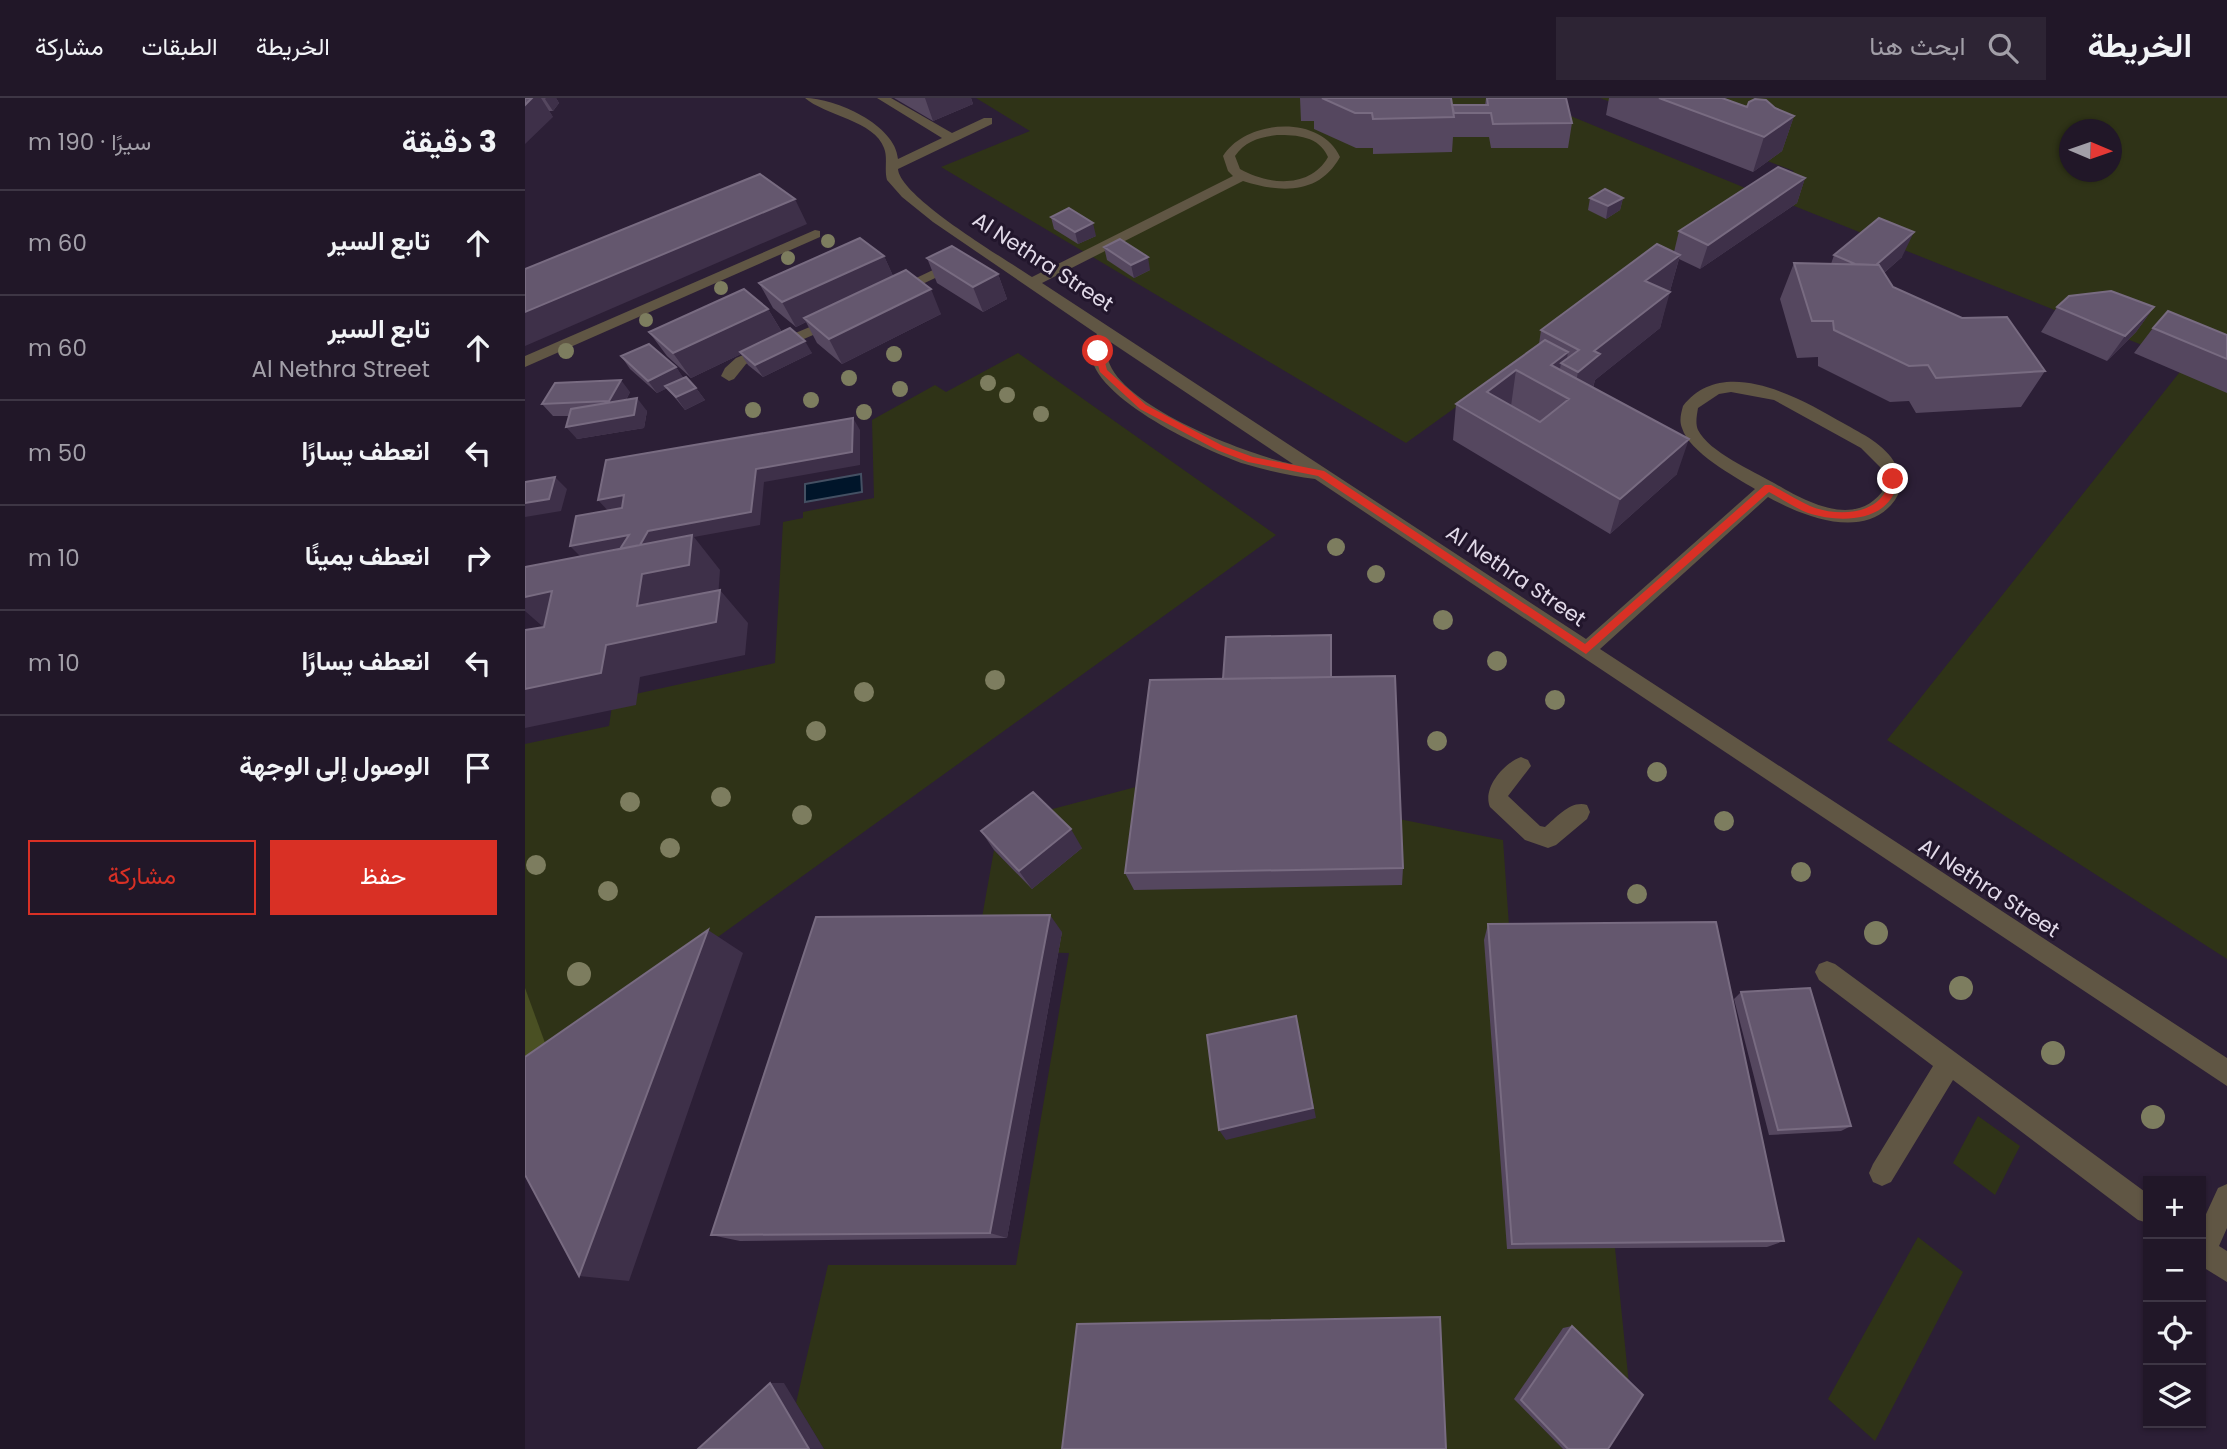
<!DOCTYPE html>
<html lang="ar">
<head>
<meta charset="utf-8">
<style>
	:root { --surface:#211728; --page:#2d2434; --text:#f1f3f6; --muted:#a29fa8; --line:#3e3645; --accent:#d93025 }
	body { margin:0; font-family:Poppins,Vazirmatn,sans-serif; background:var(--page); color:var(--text); direction:rtl }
	.controls { position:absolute; right:21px; bottom:21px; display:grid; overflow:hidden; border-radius:0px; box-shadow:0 2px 5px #0004 }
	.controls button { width:63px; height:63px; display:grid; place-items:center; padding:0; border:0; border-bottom:2px solid var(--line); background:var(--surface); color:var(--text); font:35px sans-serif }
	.compass { position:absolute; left:1534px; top:21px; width:63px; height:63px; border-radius:50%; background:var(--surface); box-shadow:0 2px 5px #0004; rotate:92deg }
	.stop { position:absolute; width:21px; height:21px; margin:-16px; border:5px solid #d93025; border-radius:50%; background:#fff }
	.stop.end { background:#d93025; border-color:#fff; box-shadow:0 2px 7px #0008 }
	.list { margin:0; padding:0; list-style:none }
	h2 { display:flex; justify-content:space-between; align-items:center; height:91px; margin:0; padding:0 28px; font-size:30px }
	h2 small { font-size:23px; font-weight:400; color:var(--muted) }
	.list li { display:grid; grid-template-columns:46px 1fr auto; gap:21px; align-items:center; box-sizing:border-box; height:105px; padding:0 28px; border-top:2px solid var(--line) }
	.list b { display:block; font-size:26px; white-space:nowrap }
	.list p { margin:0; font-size:23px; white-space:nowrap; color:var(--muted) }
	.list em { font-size:23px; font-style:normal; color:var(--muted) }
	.actions { display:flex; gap:14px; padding:21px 28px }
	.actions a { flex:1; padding:16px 0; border:2px solid var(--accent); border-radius:0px; text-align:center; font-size:24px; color:var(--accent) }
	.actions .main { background:var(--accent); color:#fff }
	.icon { flex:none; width:38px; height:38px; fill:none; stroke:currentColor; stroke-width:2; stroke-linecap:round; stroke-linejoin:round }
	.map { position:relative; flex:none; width:1702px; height:1351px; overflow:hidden; direction:ltr }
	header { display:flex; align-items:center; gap:42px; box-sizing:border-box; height:98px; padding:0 35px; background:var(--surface); border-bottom:2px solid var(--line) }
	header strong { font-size:33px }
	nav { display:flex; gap:38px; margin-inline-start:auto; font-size:24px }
	.search { width:490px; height:63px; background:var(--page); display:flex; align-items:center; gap:18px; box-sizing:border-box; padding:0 24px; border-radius:0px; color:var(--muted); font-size:26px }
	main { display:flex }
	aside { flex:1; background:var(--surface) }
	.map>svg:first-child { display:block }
	.green { fill:#2f3317; fill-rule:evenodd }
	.forest { fill:#4a5023 }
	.water { fill:#00152a; stroke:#445063; stroke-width:2 }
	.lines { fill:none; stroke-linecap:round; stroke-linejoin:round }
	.minor { fill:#605644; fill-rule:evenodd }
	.tree { fill:#7d7d5f }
	.wall { fill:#55475f }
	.shaded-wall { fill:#3e3049 }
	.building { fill:#64576e; stroke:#786b81; stroke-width:2; fill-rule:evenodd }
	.route { fill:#d93025 }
	.labels { text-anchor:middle; stroke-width:6; stroke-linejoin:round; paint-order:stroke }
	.street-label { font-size:21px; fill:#e2dae9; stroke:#22162c }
</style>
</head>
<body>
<header>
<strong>الخريطة</strong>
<div class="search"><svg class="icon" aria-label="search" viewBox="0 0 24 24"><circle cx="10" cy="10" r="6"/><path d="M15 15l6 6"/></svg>ابحث هنا</div>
<nav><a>الخريطة</a><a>الطبقات</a><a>مشاركة</a></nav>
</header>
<main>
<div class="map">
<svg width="1702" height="1351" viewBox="0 0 1702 1351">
	<rect width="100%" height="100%" fill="#2c1f36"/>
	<path class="green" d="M451,0H1002L1230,94L881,345L416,69L505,33Z
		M1075,0H1702V861L1362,642L1662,265L1239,96L1269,73ZM1545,32H1587V74H1545Z
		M493,255L751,437L0,978V646L84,628L88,601L250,565L258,424L278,420V414L349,400L347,322L410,287L421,294Z
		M622,686L874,721L978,742L985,842L1090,1150L1105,1296L989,1300L1038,1351H299L271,1305L303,1167H491L544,855L451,853L469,752L507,790L520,713Z
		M1453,1018L1495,1048L1470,1097L1428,1065Z
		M1393,1139L1438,1174L1350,1343L1303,1301Z"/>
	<path class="forest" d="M0,890L31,975L0,1009Z"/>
	<path class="water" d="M336,376L337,394L280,404V386Z"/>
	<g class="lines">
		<path class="minor" d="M280,0C310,0 371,27 373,61L417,40L352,0H366L427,35L459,20H467V26L373,71C375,99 480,161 507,179L708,78L703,73L698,58C721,21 796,16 815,59C794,97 755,95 718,83L517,185L1061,541L1230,391C1210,379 1164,354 1157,330C1154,323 1156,315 1158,308C1198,256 1275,300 1318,325C1337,336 1360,346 1371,367C1377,379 1378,390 1370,402C1340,444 1277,418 1243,399L1075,551L1702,960V988L790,381C767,378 743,373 720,366C684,354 560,298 566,250C566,245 570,240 572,236L408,124L377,99L362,82C359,71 363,60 359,50C350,23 299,17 280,0ZM752,37C772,37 794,38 803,59C785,91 743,87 715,71L710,58C720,43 735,39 752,37ZM584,243L768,366C728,359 561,298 584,243ZM1206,294L1249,302L1336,350L1355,369L1359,377L1357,394C1328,431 1278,402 1249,385C1228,373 1184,354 1173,332C1170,325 1172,317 1173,310L1194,296Z
			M290,132L295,133V139L0,269V258Z
			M435,159L442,163L440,166L374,197H364L362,194Z
			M311,218L316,219L318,222L316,225L221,266L209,281L204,283L196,278L200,270L211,260Z
			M996,659L1003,662L1006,668L983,698L1015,728L1020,729C1032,719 1046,702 1062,707L1065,714L1062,721L1031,747L1023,750L1000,742L965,709C957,690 979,665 996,659Z
			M1302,863L1310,866L1623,1096V1125L1613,1122L1428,982L1366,1084L1357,1088L1348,1084L1344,1075L1348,1066L1408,968L1294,882L1290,874L1294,866Z
			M1702,1086V1130L1694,1148L1702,1153V1184L1676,1168V1127L1693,1090Z"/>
	</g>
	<g class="tree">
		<circle cx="303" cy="143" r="7"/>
		<circle cx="263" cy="160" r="7"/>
		<circle cx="196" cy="190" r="7"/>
		<circle cx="121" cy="222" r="7"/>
		<circle cx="41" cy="253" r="8"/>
		<circle cx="369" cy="256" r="8"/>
		<circle cx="324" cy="280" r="8"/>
		<circle cx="463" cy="285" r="8"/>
		<circle cx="375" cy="291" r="8"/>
		<circle cx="482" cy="297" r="8"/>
		<circle cx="286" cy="302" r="8"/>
		<circle cx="228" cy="312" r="8"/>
		<circle cx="339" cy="314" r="8"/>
		<circle cx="516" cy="316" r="8"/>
		<circle cx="811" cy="449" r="9"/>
		<circle cx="851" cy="476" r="9"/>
		<circle cx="918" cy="522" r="10"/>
		<circle cx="972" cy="563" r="10"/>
		<circle cx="470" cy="582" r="10"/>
		<circle cx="339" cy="594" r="10"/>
		<circle cx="1030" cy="602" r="10"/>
		<circle cx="291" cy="633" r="10"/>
		<circle cx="912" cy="643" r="10"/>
		<circle cx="1132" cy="674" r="10"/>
		<circle cx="196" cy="699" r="10"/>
		<circle cx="105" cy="704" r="10"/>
		<circle cx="277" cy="717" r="10"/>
		<circle cx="1199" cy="723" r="10"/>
		<circle cx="145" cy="750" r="10"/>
		<circle cx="11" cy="767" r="10"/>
		<circle cx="1276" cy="774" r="10"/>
		<circle cx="83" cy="793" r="10"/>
		<circle cx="1112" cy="796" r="10"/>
		<circle cx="1351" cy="835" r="12"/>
		<circle cx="54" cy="876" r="12"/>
		<circle cx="1436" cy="890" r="12"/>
		<circle cx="1528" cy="955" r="12"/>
		<circle cx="1628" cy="1019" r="12"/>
	</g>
	<path class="wall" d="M0,0H31L34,5L28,13H24L28,19Z
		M369,0H446L448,6L408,23Z
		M775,0H926L927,9L960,7L961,0H1041L1047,25L1043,50H966L964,39H928L927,54L848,56V50H831L789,31V23H776Z
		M1084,0H1197L1222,9L1250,10L1269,18L1257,53L1228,74L1081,17Z
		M1280,80L1272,105L1175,171L1154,161L1145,193L1144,194L1135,230L1070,282L1068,290L1152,376L1085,436L928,342L931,306L1014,246L1016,232L1149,154L1154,133Z
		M1065,100H1098L1095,112L1081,121L1063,112Z
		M526,119L571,138L553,146L529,131Z
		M579,149L625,172L609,180L582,162Z
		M1309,157L1377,159L1359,175L1368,189L1520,273L1496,309L1391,315L1384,303L1365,304L1293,268V259L1272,260L1255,201L1269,165L1306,166Z
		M359,158L368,178L416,216L317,266L292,245L281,224L271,229L248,210L234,185Z
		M402,160L473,176L482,201L458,214L412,185Z
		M1532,209H1629L1611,234L1582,263L1516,234Z
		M243,211L257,234L287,255L238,279L223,267L216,256L166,280L142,258L124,234Z
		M1628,230L1702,237V295L1609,255Z
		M96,258L151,269L158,280L171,290L180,302L160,312L142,290L132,295L105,271Z
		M105,294L101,302L122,313L119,330L52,341L44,318H28L17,306Z
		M806,537L807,579L878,770L877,787L609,792L600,775L698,581Z
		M456,733L557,750L507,791L469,752Z
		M963,826L1259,1143L1242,1149L982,1151L959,842Z
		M537,834L482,1140L215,1143L186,1137Z
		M1216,894L1326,1028L1316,1033L1244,1037L1209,901Z
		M1047,1228L1083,1351H1038L989,1301L1038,1230Z"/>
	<path class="shaded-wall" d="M7,0H16L28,19L0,46V7Z
		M21,0H31L34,5L28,13L20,1Z
		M400,0H446L448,6L408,23Z
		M1269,18L1257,53L1228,74L1239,39Z
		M1280,80L1272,105L1175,171L1183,147Z
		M1098,100L1095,112L1081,121L1083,108Z
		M270,101L282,126L0,248V214Z
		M568,125L571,138L553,146L550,134Z
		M1389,134L1377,159L1333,197L1344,172Z
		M1155,157L1145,193L1111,219L1120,183Z
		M359,158L370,182L279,220L281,224L271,229L257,204Z
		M623,159L625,172L609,180L606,167Z
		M473,176L482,201L458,214L448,189Z
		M406,191L416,216L317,266L304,241Z
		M1145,194L1135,230L1070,282L1067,292L1046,310L1053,274L1069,253Z
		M1629,209L1611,234L1582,263L1600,238Z
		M243,211L258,236L166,280L148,255Z
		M280,243L287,255L238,279L230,267Z
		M1043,254L1041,267L1036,265L1031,294L1026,267Z
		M151,269L160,282L132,295L123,283Z
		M991,272L986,308L962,294Z
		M96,282L105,294L94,315L84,303Z
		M171,290L180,302L160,312L151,299Z
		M112,300L122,313L119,330L52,341L41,329Z
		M328,320L335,332V367L239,384L235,427L169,439L195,472L193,500L195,492L223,525L220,557L115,579L111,607L0,630V591L56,459L45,448L123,433L231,371Z
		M1164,341L1152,376L1085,436L1095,401Z
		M30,379L42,391L36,413L0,419V405Z
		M99,397L110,410L84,414L73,402Z
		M27,493L24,534L0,513V499Z
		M546,731L557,750L507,791L494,773Z
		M525,817L537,834L482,1140L465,1135Z
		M183,832L218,855L104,1183L54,1178Z
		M774,932L791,1020L701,1042L694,1032Z
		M245,1285H259L299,1351H284Z"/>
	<path class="building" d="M0,0H7L0,7Z
		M797,0H926L929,19L848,21L847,15H830Z
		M962,0H1041L1047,25L968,26L966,15H929L927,7H963Z
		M1134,0H1197L1222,9L1224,4L1230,1L1241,2L1250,10L1269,18L1239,39Z
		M1253,69L1280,80L1183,147L1154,133Z
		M235,76L270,101L0,214V171Z
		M1080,91L1098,100L1083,108L1065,100Z
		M544,110L568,125L550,134L526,119Z
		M1354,120L1389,134L1351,167L1330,166L1309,157Z
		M335,140L359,158L257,204L234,185Z
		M595,141L623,159L606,167L579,149Z
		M1132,146L1155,157L1120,183L1145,194L1069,253L1075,256L1053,274L1036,265L1054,252L1016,232Z
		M427,148L473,176L448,189L402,160Z
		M1269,165L1354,167L1368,189L1437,220L1482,219L1520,273L1411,280L1403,267L1384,268L1309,232L1308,223H1287Z
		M381,172L406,191L304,241L279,220Z
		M219,191L243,211L148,255L124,234Z
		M1586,193L1629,209L1600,238L1532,209L1544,198Z
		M1643,213L1702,237V261L1628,230Z
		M265,230L280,243L230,267L215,254Z
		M1020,242L1043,254L1026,267L1164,341L1095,401L931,306ZM991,272L1044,301L1015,324L962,294Z
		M124,246L151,269L123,283L96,258Z
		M161,279L171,290L151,299L140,288Z
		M96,282L84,303L17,306L30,285Z
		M112,300L109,317L41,329L46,311Z
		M328,320L327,354L231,371L226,414L123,433L115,447L95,451L104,437L45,448L51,418L97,410L99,397L73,402L81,362Z
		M30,379L24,401L0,405V384Z
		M167,437L164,467L117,476L112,508L195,492L191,524L81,547L76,575L0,591V532L19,529L27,493L0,499V469Z
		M806,537V579L698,581L701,539Z
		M870,578L878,770L600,775L625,582Z
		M508,694L546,731L494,773L456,733Z
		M525,817L465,1135L186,1137L291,819Z
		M1191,824L1259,1143L987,1146L963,826Z
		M183,832L54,1178L0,1077V959Z
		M1285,890L1326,1028L1253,1032L1216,894Z
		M771,918L788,1010L694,1032L682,937Z
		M915,1219L921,1351H537L552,1226Z
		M1047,1228L1118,1297L1083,1351H1043L996,1302Z
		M245,1285L284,1351H173Z"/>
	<path class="route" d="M573,250L577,253L582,272L621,307L698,348L728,359L799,373L1060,546L1240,387H1246C1259,394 1272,402 1285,408C1313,420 1360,417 1364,381L1368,378L1373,381C1368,424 1317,426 1283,415C1270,410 1257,401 1244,394L1061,556L793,378L723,364L692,352L615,311L575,274L569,253Z"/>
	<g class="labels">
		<g class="street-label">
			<text transform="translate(518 164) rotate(33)" y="7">Al Nethra Street</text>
			<text transform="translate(991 478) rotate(34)" y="7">Al Nethra Street</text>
			<text transform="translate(1464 790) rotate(33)" y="7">Al Nethra Street</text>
		</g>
	</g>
</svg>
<div class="controls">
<button>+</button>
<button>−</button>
<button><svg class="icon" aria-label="locate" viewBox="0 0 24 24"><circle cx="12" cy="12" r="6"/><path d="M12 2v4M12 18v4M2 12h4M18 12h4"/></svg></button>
<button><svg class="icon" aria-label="layers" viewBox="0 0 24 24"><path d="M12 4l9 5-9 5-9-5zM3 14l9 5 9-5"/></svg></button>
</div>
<svg class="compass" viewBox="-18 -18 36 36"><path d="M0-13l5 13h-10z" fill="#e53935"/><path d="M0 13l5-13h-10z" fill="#a29fa8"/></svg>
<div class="stop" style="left:573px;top:253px"></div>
<div class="stop end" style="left:1368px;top:381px"></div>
</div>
<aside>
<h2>3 دقيقة<small>سيرًا · 190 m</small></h2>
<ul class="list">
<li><svg class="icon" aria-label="ahead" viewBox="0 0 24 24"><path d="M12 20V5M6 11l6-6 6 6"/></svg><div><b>تابع السير</b></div><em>60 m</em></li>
<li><svg class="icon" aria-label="ahead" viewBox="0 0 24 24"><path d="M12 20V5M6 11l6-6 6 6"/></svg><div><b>تابع السير</b><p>Al Nethra Street</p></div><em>60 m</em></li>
<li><svg class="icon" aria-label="left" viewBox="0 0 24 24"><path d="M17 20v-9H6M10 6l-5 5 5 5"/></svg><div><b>انعطف يسارًا</b></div><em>50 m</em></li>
<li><svg class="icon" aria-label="right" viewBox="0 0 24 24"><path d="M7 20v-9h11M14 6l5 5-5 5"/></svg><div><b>انعطف يمينًا</b></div><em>10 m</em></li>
<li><svg class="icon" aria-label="left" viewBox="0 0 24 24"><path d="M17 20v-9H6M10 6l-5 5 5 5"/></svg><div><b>انعطف يسارًا</b></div><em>10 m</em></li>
<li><svg class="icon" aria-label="arrive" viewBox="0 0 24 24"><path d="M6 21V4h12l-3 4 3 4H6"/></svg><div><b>الوصول إلى الوجهة</b></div></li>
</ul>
<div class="actions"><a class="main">حفظ</a><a>مشاركة</a></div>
</aside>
</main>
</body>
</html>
